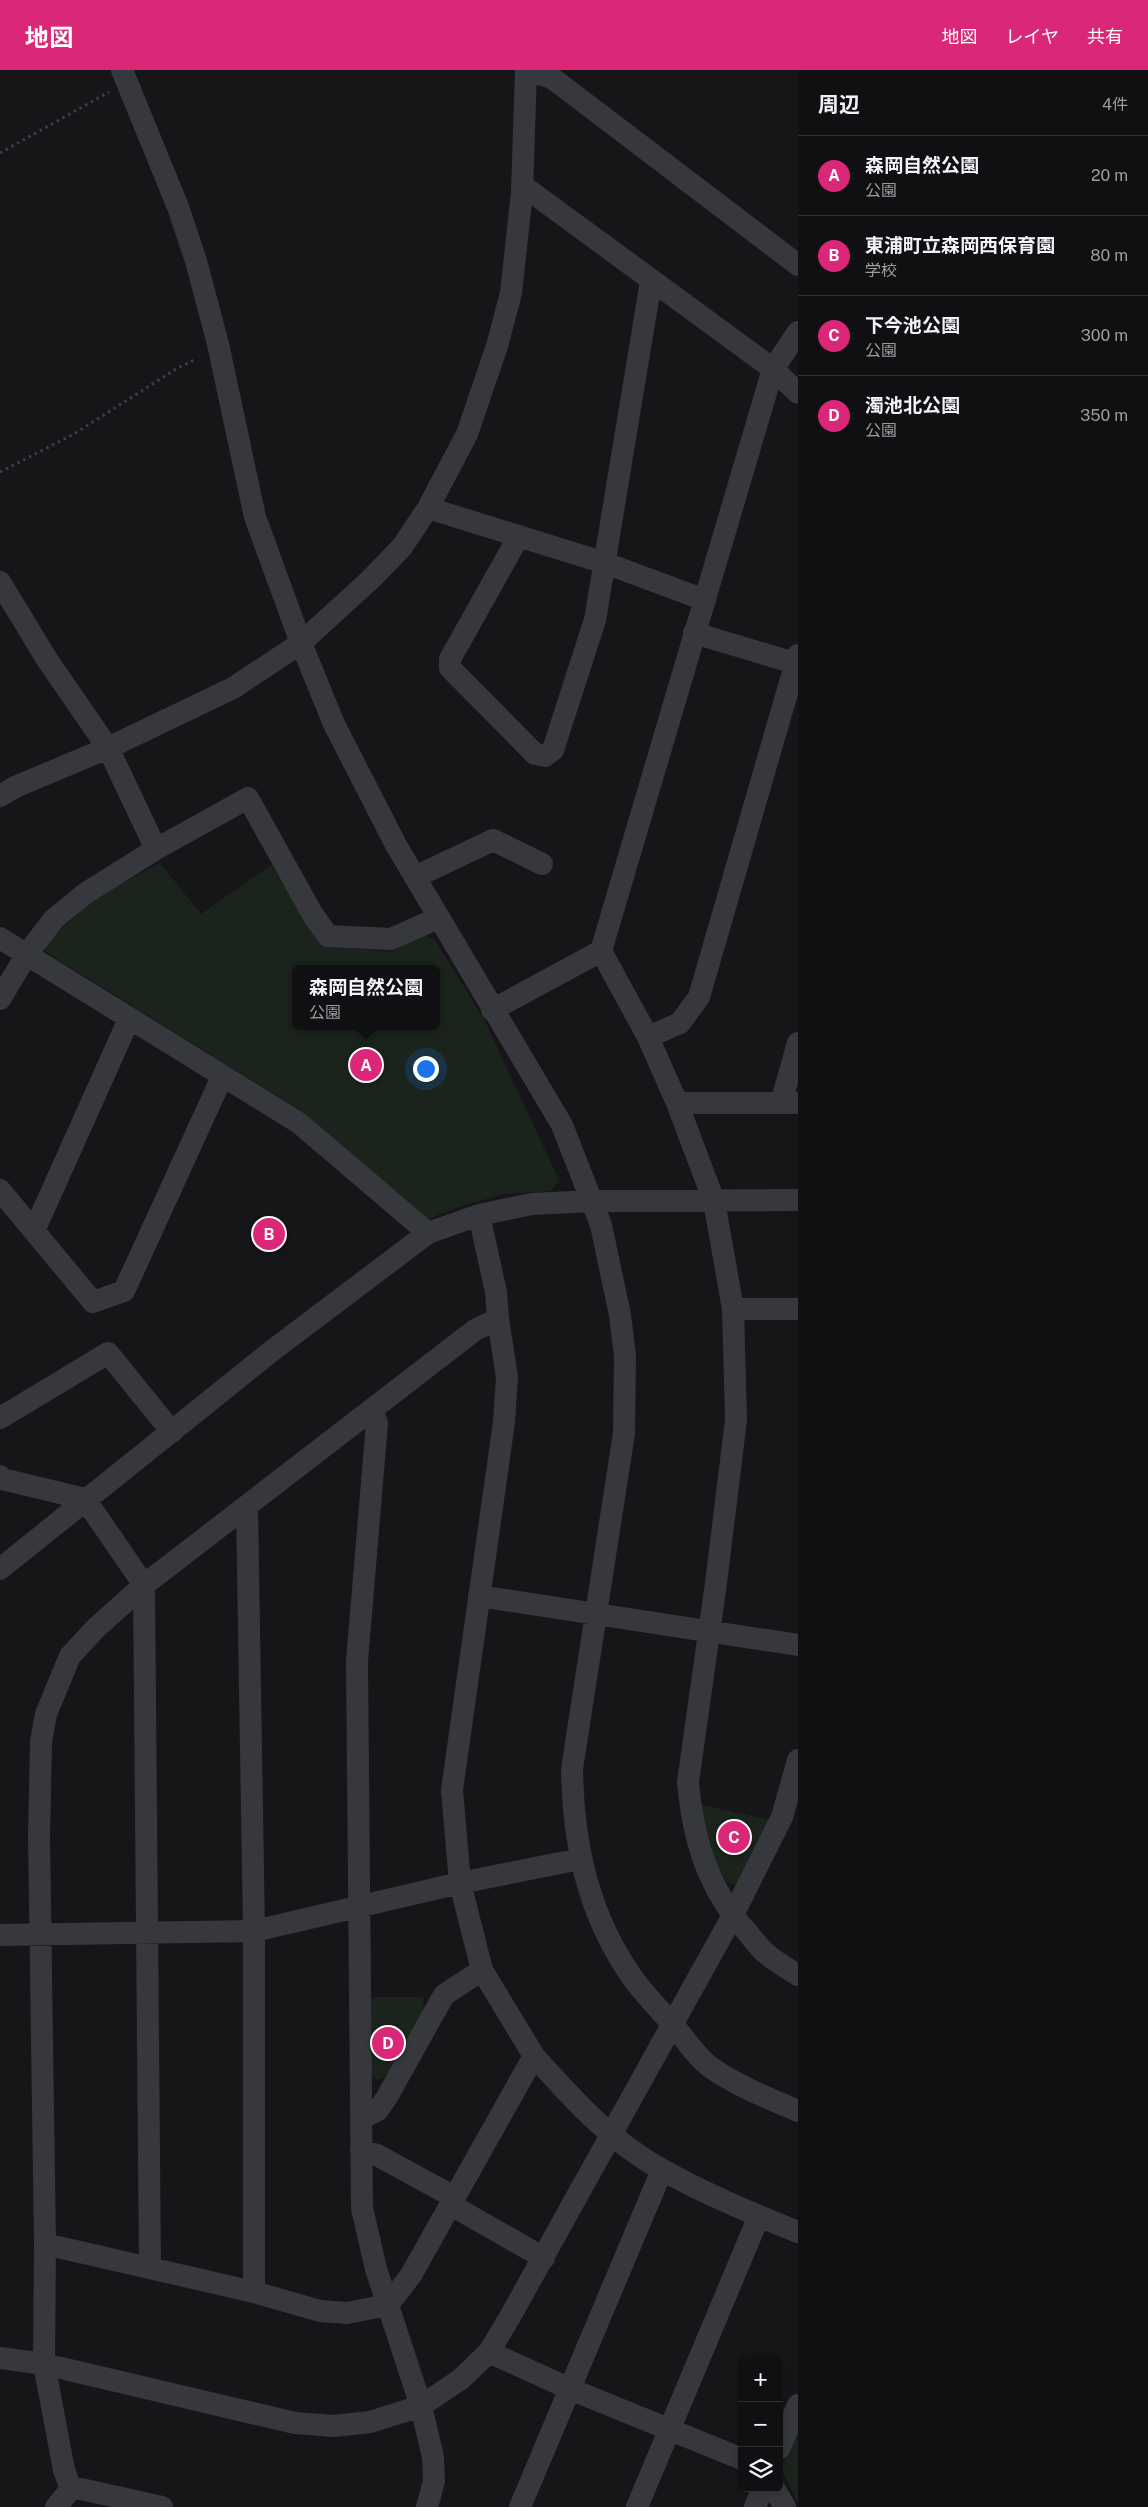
<!DOCTYPE html>
<html lang="ja">
<head>
<meta charset="utf-8">
<style>
	:root { --surface:#101012; --page:#19191b; --text:#f1f3f6; --muted:#9c9d9f; --line:#303032; --accent:#db2777 }
	body { margin:0; font-family:"Public Sans","Noto Sans JP",sans-serif; background:var(--page); color:var(--text) }
	.controls { position:absolute; right:15px; bottom:15px; display:grid; overflow:hidden; border-radius:8px; box-shadow:0 2px 8px #0003 }
	.controls button { width:45px; height:45px; display:grid; place-items:center; padding:0; border:0; border-bottom:1px solid var(--line); background:var(--surface); color:var(--text); font:25px sans-serif }
	.you { position:absolute; left:425px; top:998px; width:18px; height:18px; margin:-12px; border:4px solid #fff; border-radius:50%; background:#1a73e8; box-shadow:0 0 0 8px #1a73e833 }
	.badge { display:grid; place-items:center; width:32px; height:32px; border-radius:50%; background:var(--accent); color:#fff; font-size:16px; font-weight:700 }
	.pin { position:absolute; translate:-50% -50%; border:2px solid #fff; box-shadow:0 1px 5px #0006 }
	.popup { position:absolute; left:292px; top:895px; width:148px; height:65px; box-sizing:border-box; display:grid; place-content:center; border-radius:8px; background:var(--surface); filter:drop-shadow(0 1px 4px #0005); font-size:16px; white-space:nowrap; color:var(--muted) }
	.popup b { font-size:19px; color:var(--text) }
	.popup::after { content:''; position:absolute; left:50%; top:100%; margin-left:-10px; border:10px solid transparent; border-top-color:var(--surface) }
	.list { margin:0; padding:0; list-style:none }
	h2 { display:flex; justify-content:space-between; align-items:center; height:65px; margin:0; padding:0 20px; font-size:21px }
	h2 small { font-size:16px; font-weight:400; color:var(--muted) }
	.list li { display:grid; grid-template-columns:32px 1fr auto; gap:15px; align-items:center; box-sizing:border-box; height:80px; padding:0 20px; border-top:1px solid var(--line) }
	.list b { display:block; font-size:19px; white-space:nowrap }
	.list p { margin:0; font-size:16px; white-space:nowrap; color:var(--muted) }
	.list em { font-size:16px; font-style:normal; color:var(--muted) }
	.icon { flex:none; width:28px; height:28px; fill:none; stroke:currentColor; stroke-width:2; stroke-linecap:round; stroke-linejoin:round }
	.map { position:relative; flex:none; width:798px; height:2437px; overflow:hidden }
	header { display:flex; align-items:center; gap:30px; box-sizing:border-box; height:70px; padding:0 25px; background:var(--accent); color:#fff }
	header strong { font-size:24px }
	nav { display:flex; gap:28px; margin-inline-start:auto; font-size:18px }
	main { display:flex }
	aside { flex:1; background:var(--surface) }
	.map>svg:first-child { display:block }
	.green { fill:#1b241c; fill-rule:evenodd }
	.lines { fill:none; stroke-linecap:round; stroke-linejoin:round }
	.path { stroke:#3c3f45; stroke-width:3; stroke-dasharray:2.5 4; stroke-linecap:butt }
	.minor { stroke:#36383d; stroke-width:22 }
</style>
</head>
<body>
<header>
<strong>地図</strong>
<nav><a>地図</a><a>レイヤ</a><a>共有</a></nav>
</header>
<main>
<div class="map">
<svg width="798" height="2437" viewBox="0 0 798 2437">
	<rect width="100%" height="100%" fill="#161618"/>
	<path class="green" d="M160,793L201,844L271,795L322,875L392,882L423,864L435,870L484,949L559,1110L551,1121L504,1124L459,1137L425,1150L301,1041L46,882L45,874L98,826ZM296,899H436V956H296Z
		M701,1735L771,1750L737,1815L727,1812L709,1784Z
		M373,1927H423L424,1943L391,2004L378,2010L368,2003L367,1935Z
		M798,2358V2433L781,2399Z"/>
	<g class="lines">
		<path class="path" d="M0,83L109,22
			M0,402L74,364L176,299L194,290"/>
		<path class="minor" d="M122,0L178,137L196,191L218,274L255,447L301,573L334,654L396,775L562,1055L601,1155L620,1245L625,1286L624,1363L572,1699C573,1769 586,1835 624,1895C638,1918 657,1937 675,1957C686,1970 698,1989 713,1999C738,2016 770,2029 798,2041
			M526,0L552,8L798,195
			M522,115L773,299L798,323
			M798,262L773,299L601,881L648,967L677,1033L714,1131L733,1239H798
			M428,438L605,493L705,530
			M519,466L450,589V598L535,684L545,686L553,680L595,550L651,211
			M0,512L48,591L108,678L156,779
			M694,563L798,594
			M0,726L15,717L108,678L233,618L301,573L371,509L402,477L428,438L467,364L497,276L511,223L522,122L526,0
			M415,807L493,770L542,794
			M0,868L299,1053L428,1163
			M0,929L27,884L54,849L86,823L156,779L248,728L313,845L328,866L391,869L438,848
			M492,940L601,881
			M648,967L680,953L699,927L798,585
			M677,1033H798
			M781,1033L798,973
			M0,1120L93,1232L124,1221L222,1007
			M34,1161L129,949
			M733,1239L736,1350L716,1513L688,1712C693,1769 708,1820 748,1863C754,1871 761,1880 769,1886C778,1893 788,1899 798,1905
			M498,1249L507,1307L504,1352L452,1720L460,1813L482,1900L534,1986
			M372,1339L377,1353L357,1591L362,2138L376,2199L421,2336L433,2387L434,2411L427,2437
			M0,1348L108,1283L172,1362
			M0,1406L2,1409L85,1429L144,1515L150,2198
			M247,1437L254,1861V2222
			M0,1499L273,1280L428,1163L479,1145L532,1134L593,1131L798,1130
			M479,1526L798,1575
			M0,1865L254,1861L460,1813L580,1789
			M361,2049L378,2040L387,2027L444,1925L482,1900
			M361,2080L377,2085L454,2127
			M451,2135L544,2188
			M45,2174L254,2222L320,2241L347,2243L388,2235L411,2205L534,1986C571,2027 610,2071 659,2098C703,2123 751,2143 798,2162
			M489,2282L570,2319L742,2389
			M0,2288L44,2294L295,2353L334,2356L370,2352L421,2336L461,2309L489,2282L511,2245L732,1847L782,1747L798,1690
			M779,2379L798,2335
			M774,2418L785,2437
			M71,2419L64,2400L44,2294L45,2174L39,1766L41,1672L46,1644L70,1586L96,1558L144,1515L475,1260L498,1249L496,1222L479,1145
			M56,2437L71,2419H81L162,2437
			M520,2437L662,2100
			M637,2437L759,2146
			M755,2437L763,2418"/>
	</g>
</svg>
<div class="controls">
<button>+</button>
<button>−</button>
<button><svg class="icon" aria-label="layers" viewBox="0 0 24 24"><path d="M12 4l9 5-9 5-9-5zM3 14l9 5 9-5"/></svg></button>
</div>
<div class="you"></div>
<div class="pin badge" style="left:366px;top:995px">A</div>
<div class="popup"><b>森岡自然公園</b>公園</div>
<div class="pin badge" style="left:269px;top:1164px">B</div>
<div class="pin badge" style="left:734px;top:1767px">C</div>
<div class="pin badge" style="left:388px;top:1973px">D</div>
</div>
<aside>
<h2>周辺<small>4件</small></h2>
<ul class="list">
<li><span class="badge">A</span><div><b>森岡自然公園</b><p>公園</p></div><em>20 m</em></li>
<li><span class="badge">B</span><div><b>東浦町立森岡西保育園</b><p>学校</p></div><em>80 m</em></li>
<li><span class="badge">C</span><div><b>下今池公園</b><p>公園</p></div><em>300 m</em></li>
<li><span class="badge">D</span><div><b>濁池北公園</b><p>公園</p></div><em>350 m</em></li>
</ul>
</aside>
</main>
</body>
</html>
